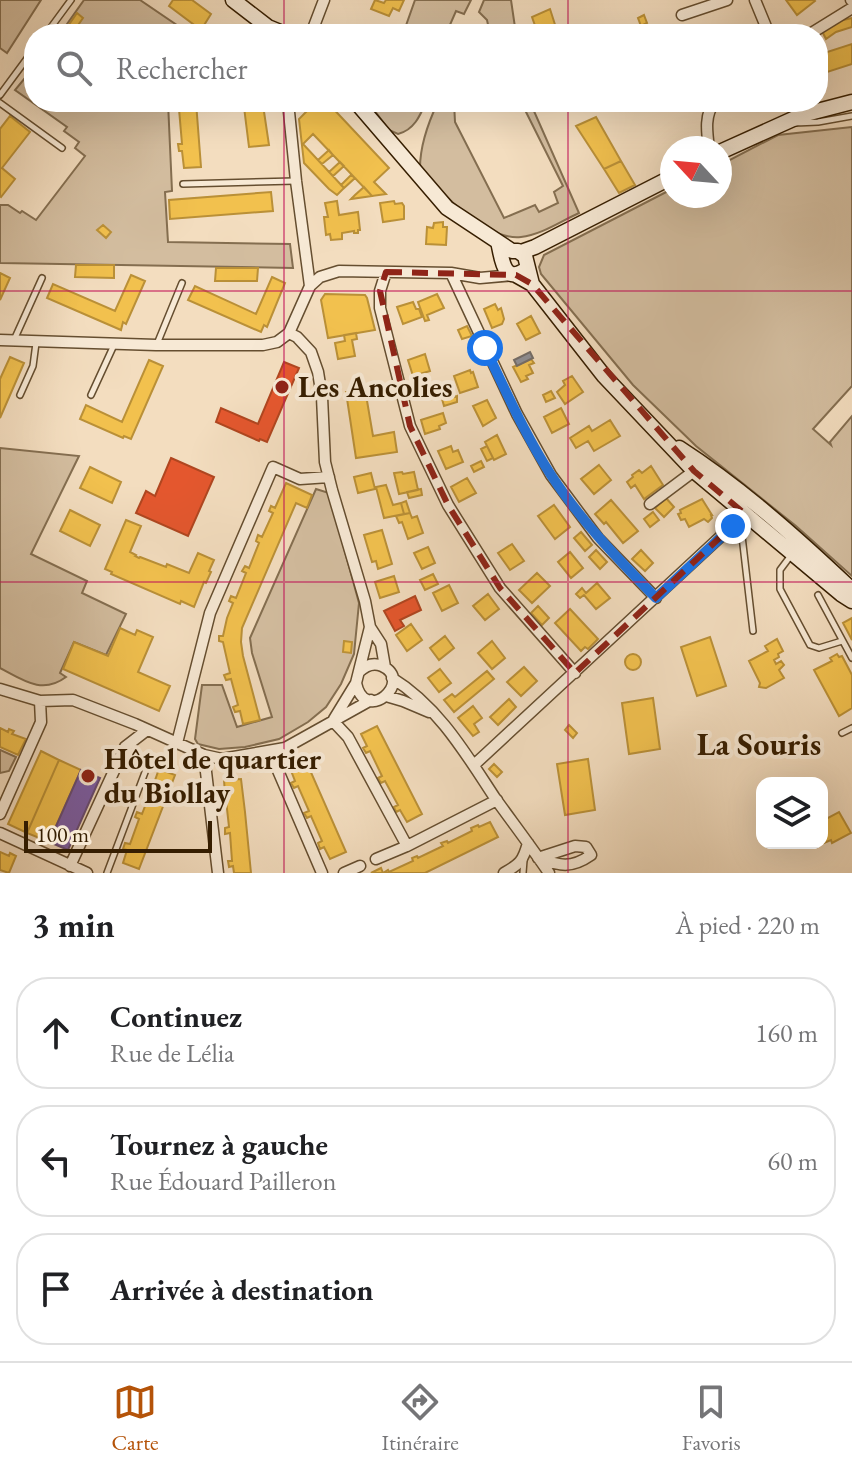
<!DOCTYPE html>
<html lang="fr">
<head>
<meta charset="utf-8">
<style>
	:root { --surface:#fff; --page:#f6f6f6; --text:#202124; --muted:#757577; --line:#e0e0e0; --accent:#b45309 }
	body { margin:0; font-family:"EB Garamond",serif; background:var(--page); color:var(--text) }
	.controls { position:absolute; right:24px; bottom:24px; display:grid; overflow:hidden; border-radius:16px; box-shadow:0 8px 32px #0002 }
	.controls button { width:72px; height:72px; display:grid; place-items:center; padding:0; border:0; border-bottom:2px solid var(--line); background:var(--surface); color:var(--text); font:40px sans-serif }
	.compass { position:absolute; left:660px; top:136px; width:72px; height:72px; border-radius:50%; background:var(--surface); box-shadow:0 8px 32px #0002; rotate:296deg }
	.scale { position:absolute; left:24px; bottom:20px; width:188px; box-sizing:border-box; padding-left:8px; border:4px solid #361e01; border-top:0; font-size:22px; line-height:28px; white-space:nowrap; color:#361e01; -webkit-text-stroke:6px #f7e9d5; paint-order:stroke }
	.stop { position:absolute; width:24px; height:24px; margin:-18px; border:6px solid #1a73e8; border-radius:50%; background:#fff }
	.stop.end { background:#1a73e8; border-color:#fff; box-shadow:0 2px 8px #0008 }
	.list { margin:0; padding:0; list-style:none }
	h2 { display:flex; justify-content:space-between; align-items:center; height:104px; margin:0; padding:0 32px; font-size:34px }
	h2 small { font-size:26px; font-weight:400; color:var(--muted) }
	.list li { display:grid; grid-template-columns:52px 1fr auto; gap:24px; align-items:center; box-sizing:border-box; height:112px; margin:0 16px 16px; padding:0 16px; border:2px solid var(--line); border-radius:32px }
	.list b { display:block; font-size:30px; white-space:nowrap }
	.list p { margin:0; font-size:26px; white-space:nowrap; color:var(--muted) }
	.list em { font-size:26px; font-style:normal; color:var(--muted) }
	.icon { flex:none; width:44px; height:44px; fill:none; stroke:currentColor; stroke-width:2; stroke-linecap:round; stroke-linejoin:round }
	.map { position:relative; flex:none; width:852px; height:873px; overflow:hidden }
	.search { position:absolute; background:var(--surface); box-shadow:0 8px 32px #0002; left:24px; right:24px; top:24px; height:88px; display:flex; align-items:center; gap:20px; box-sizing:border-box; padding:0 28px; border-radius:32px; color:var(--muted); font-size:30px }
	.sheet { height:488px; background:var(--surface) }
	nav { display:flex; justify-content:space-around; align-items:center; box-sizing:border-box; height:112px; border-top:2px solid var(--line); background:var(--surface); font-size:22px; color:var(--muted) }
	nav a { display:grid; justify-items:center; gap:4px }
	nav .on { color:var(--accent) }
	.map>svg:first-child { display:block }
	.green { fill:#d3bd9f; stroke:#846e50; stroke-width:2 }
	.homes { fill:#f2c14e; stroke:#ba9037; stroke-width:2 }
	.shops { fill:#e4572e; stroke:#b04620; stroke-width:2 }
	.offices { fill:#7b5ea7; stroke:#664b75; stroke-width:2 }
	.industry { fill:#8d8d92; stroke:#736c66; stroke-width:2 }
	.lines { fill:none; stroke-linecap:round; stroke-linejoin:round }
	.lane-casing { stroke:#654e30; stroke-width:8 }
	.street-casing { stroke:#654e30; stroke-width:13 }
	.secondary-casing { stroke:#361e01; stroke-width:17 }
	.lane { stroke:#f7e9d5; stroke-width:5 }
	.street { stroke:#f7e9d5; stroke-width:10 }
	.secondary { stroke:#f7e9d5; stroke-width:14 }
	.route { stroke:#1a73e8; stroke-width:10 }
	.marked { fill:none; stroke:#8f2418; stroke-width:6; stroke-dasharray:16 10; stroke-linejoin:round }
	.grid { fill:none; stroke:#c2185b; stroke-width:2; stroke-opacity:0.55 }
	.poi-dot { fill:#8f2418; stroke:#f7e9d5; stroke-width:3 }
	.labels { text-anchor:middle; stroke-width:8; stroke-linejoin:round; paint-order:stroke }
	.poi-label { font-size:30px; font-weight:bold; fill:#361e01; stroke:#f7e9d5; text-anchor:start }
	.neighbourhood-label { font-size:32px; font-weight:bold; fill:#361e01; stroke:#f7e9d5 }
</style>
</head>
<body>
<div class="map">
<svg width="852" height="873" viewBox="0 0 852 873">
	<rect width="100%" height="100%" fill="#f3ddbf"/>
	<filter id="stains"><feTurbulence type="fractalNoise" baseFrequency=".0025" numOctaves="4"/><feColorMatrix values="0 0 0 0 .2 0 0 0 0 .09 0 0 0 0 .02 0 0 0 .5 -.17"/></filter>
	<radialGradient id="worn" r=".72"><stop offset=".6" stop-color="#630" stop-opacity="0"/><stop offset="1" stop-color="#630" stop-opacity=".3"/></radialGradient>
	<path class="green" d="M0,0H41L7,53L0,48Z
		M84,0H140L190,34H60Z
		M415,0H471L464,14L456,11L446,34H403Z
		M484,0H511L516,34H490L487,20L479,12Z
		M34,67V102H168L172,191L165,192L168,242L290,244L293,268L0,263V205H8L20,213L22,211L36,220L85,156L75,148L79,142L64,131L67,127L15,90Z
		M378,102H426C420,116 414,130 398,134L389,130L375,111Z
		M438,102H454L455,122L504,218L535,205L539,212L558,203L554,192L563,186L521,102H530L579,213C561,221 541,235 521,237C486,241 441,193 420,168C420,145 428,123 438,102Z
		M852,127V386L813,429L831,445L830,442L852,416V576L796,526L696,446L633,385L541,274L539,267L544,255L672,189V196H720V165L778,135Z
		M0,448L79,456L31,554L87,581L82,593L126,614L106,655L74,642L60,673L66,677C42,695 23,680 0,668Z
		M316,489L329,493L359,603L354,654L341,684L326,707L308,722L279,739L245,747L219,749L198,744L195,739L202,685H222L237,727L272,717L252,653L250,638Z
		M0,750L16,757L9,771L0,773Z"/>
	<path class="homes" d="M173,0H192L211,14L201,30L169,6Z
		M375,0L384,3L386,0H404L399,11L393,8L389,16L371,9Z
		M786,0H814L815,1L797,15Z
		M550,9L558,34H538L532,17Z
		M77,13L83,18L74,31L68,26Z
		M644,15L647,23L641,26L638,18Z
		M852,18V27L836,32L826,39L822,31L835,22Z
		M376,26L397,34H373Z
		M852,44V64L818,75V55Z
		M175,102H196L201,167L184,168L182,151H179L178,144H182L179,109H176Z
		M299,102H327L389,168L374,182L386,194L372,196L313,134L303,144L344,188L337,195L329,189L304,163L299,119L307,111Z
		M263,105L269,145L249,147L244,107Z
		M10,116L30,132L2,168L15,179L1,197L0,196V129Z
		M596,117L621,161L604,169L576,126Z
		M329,150L333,155L322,164L318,160Z
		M621,161L635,185L619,193L604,169Z
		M340,162L344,166L333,176L329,172Z
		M351,175L355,178L344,188L341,185Z
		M364,187L372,196L351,199L355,195Z
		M271,192L273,211L170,219L169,200Z
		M337,201L339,215L358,212L360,230H358V233H354V231L342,233V239L331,240L330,234L326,235L324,217H328L325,203Z
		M394,201L395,204L402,203L404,206V219L383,222L380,203Z
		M443,222V227H447L446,245L426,244L427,227L433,228L434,223Z
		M103,225L111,232L106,238L97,230Z
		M76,265H114V278L75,277Z
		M216,268H258L257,281H215Z
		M0,273L10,278L0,300Z
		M131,275L145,281L126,324L123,322L121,330L47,298L53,284L115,311Z
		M272,277L285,283L267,327L264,325L261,332L188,300L195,286L256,314Z
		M325,294L365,295L367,298L375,330L328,338L321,300Z
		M437,294L444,308L427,315L429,320L425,321L418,302Z
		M413,302L416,309H419L422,317L403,324L397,307Z
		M495,304L498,310L501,308L504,319L502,324L492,328L484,309Z
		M531,316L540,333L526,340L517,324Z
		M467,326L472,336L462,339L458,330Z
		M356,333L357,339L352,340L355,356L338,359L335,343L345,341L344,335Z
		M425,354L430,371L413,376L408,360Z
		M10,357L24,363L0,418V379Z
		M531,359L534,363L529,365L533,373L526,376L528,379L521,382L513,367Z
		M149,360L163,366L131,439L124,436L123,438L80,419L86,405L122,422Z
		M470,370L471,373L473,372L478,387L460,393L454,376Z
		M572,376L583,392L565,404L557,392L565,385L563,381Z
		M365,389L373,436L394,432L397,452L356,458L346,392Z
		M551,391L555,398L546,402L543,395Z
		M454,395L455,397L457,396V402L444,406L442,399Z
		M487,400L496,418L483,426L473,406Z
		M561,408L569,424L552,433L544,417Z
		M443,413L446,423L439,426L440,429L425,434L421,420Z
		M610,420L620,436L594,451L588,441L576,448L570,438L589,426L592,431Z
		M497,435L506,454L494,460L485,442Z
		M451,446L453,452L458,450L463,462L446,469L438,451Z
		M487,446L493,458L487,461L481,449Z
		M481,461L484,467L474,472L471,466Z
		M599,465L611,480L594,494L581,479Z
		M651,466L663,485L644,499L635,485L631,488L627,482L633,477L632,475L639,470L642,473Z
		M90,467L121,482L112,503L80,488Z
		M402,472L403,474L414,472L418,490L399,494L394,473Z
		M371,473L375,489L358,493L354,477Z
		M467,478L476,493L459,502L451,487Z
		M286,483L312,495L307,508L296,503L242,628L241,642L243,656L260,720L243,724L240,711L235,712L233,707L238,705L231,679L226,680L224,675L230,673L223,642L219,641V636H223L227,618L233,603L229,601L231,596L236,598L246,573L242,571L245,566L249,568L259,543L256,541L258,535L262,537L273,513L269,511L271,506L275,508Z
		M386,485L393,505L401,503L404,514L384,518L376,487Z
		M421,489L422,495L409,498L407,492Z
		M666,498L674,507L664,517L655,508Z
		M702,499L712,515H711L712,518L708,522L704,519L689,527L685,519L681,520L678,514L681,513L680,510Z
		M611,500L638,531L623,543L606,522L604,524L595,514Z
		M406,501L410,513L404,514L401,503Z
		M554,505L570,527L555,539L538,516Z
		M70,510L100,525L90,546L60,531Z
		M653,512L659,520L650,527L644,519Z
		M410,513L412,518L417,516L423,533L408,539L402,522L399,523L396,516Z
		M126,520L141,526L130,552L136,555L135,556L139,558L140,557L166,567L167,564L189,573L198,553L214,560L209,571L211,572L206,583L204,582L194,607L181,601L180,604L111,574L112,572L105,569Z
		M382,530L392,564L378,569L376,561L372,562L364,535Z
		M581,532L592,545L585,551L574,538Z
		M512,544L524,561L510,570L498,553Z
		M428,547L435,563L422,569L414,553Z
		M596,550L607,562L600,569L589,557Z
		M641,550L653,563L645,571L632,559Z
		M570,552L583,568L571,578L558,562Z
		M537,573L550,586L532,603L519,590Z
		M433,574L438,584L425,590L420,580Z
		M394,576L399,592L380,598L375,582Z
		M597,583L610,598L596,609L584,595L580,598L576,594L582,588L586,593Z
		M449,585L458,603L442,611L433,593Z
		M488,594L499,609L485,620L473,606Z
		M538,606L549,618L542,625L531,613Z
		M570,609L598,639L588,649L585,647L581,651L555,623Z
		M852,618V640L843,623Z
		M411,624L422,640L407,651L396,635Z
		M120,628L135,635L137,630L153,637L138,672L170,686L159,711L63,669L74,642L108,656Z
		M445,636L454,648L439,660L430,648Z
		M710,637L726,686L697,696L681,647Z
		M777,639L783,651L778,654L779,657L774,660L776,664L781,661L784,665L779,670L784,678L766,688L759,687L760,683L749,661L768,651L765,646Z
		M344,641L352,642L351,653L343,652Z
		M492,641L505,658L492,669L478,653Z
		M837,654L839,657L842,656L852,675V708L839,716L814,670L832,661L830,658Z
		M625 662a8 8 0 1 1 16 0a8 8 0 1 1-16 0Z
		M524,667L537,681L521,696L507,682Z
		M440,669L451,683L439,692L428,678Z
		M487,671L494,679L454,712L444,700L452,694L455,697Z
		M653,698L660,749L629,754L622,703Z
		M509,699L516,707L498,725L490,717Z
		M473,706L482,718L474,724L479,732L473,736L458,718Z
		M569,725L577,733L573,738L565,730Z
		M377,726L422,814L407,822L400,810L396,812L394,807L398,805L385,781L381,783L378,778L382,776L370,751L366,753L363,748L367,746L361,734Z
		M0,728L8,732L9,729L14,731L12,734L26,739L18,755L0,747Z
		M41,751L59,760L27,833L8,824Z
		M588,759L595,810L565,815L557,764Z
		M59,760L81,770L49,842L27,833Z
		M306,761L346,852L330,859L324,847L320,849L318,843L322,841L311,816L307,818L304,813L309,811L298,786L294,788L291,783L295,781L290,768Z
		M494,764L502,772L497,777L489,769Z
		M159,769L175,775L139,869L123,863L127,850L123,849L125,843L130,844L139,819L135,817L137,812L142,814L152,788L147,786L149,781L154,783Z
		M241,779L245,812L251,873H234L233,866L229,867L228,861H232L230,833L225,834V828L229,827L226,800L222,801L221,795L225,794L224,780Z
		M839,812L851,833L832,843L831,840L824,843L822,839V821Z
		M490,822L498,837L425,873H371L381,868L383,873L388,870L389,872L413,861L412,858L417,856L418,858L443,846L441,843L447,841L448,843L472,831L471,828L478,825L479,827Z
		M0,852L9,856L10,853L16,856L9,873L0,870Z"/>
	<path class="shops" d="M284,362L299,368L267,442L260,439L259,441L216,422L221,408L258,424Z
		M171,458L214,477L188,536L136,513L146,491L155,496Z
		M415,596L421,610L400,620L404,626L395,631L384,611Z"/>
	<path class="offices" d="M81,770L100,778L68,850L49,842Z"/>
	<path class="industry" d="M530,352L533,358L517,366L514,360Z"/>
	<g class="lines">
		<g class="lane-casing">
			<path id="lane" d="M46,34L71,0
				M0,95L34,49
				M0,103L62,148
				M795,123L818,122L852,116
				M183,184L295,181
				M14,340L42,278
				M157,344L182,283
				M20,395L33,366L36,343
				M91,395L114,345
				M733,527L742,536L753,631
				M792,554L780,570V589L810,645L819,648L842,641
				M818,595L852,658
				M842,733L852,728
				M107,873L150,759
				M523,873L524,860"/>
		</g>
		<g class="street-casing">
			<path id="street" d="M755,0L769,34
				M851,0H852
				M682,15L727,0
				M311,34L324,0
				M810,34L852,8
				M709,148C707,133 704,114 715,102
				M386,272L380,291V308L410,426L448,505L500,588L575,673
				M451,273L517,414L551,475L598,538L656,598
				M310,286L320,277L339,271L451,273L480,278L514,275
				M289,333L297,337L311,352L318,372L322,397L325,462L332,490L365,601L370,627L381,644L385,667
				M0,340L156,345H263L277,342L289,333L310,286L296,181L288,102
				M650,504L694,471L697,466
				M392,678C438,706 466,754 495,798C513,823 532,848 549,873
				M356,683C365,726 415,681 382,666C373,662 365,666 359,672
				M0,689L40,701L73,700L135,724L204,755L222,759L285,748L371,700
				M386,696L403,701L429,712
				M334,719L356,683L370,627
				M333,721L348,737L407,846L497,800
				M177,743L210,613L273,467L300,479L329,477
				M270,752L322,873
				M204,755L218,873
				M474,765L745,514
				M0,814L41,722L40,701
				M0,833L87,873
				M575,846L586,847L591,855C571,869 560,866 538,858Z
				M376,859L407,846
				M70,866L125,747L147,730
				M344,873L360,866
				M504,873C520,864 523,861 528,843"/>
		</g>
		<g class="secondary-casing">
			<path id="secondary" d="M233,0L268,27L285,34
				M356,102L447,208L512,251H518L525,256L532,284
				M720,152L802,115L852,102
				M498,242C502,256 502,285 525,270
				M521,252L535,247L672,177
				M516,275L532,284L604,376L694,471L841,594L852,601
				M679,448C741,488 796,537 849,587L852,594"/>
		</g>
		<use href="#lane" class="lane"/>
		<use href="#street" class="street"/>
		<use href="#secondary" class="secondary"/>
	</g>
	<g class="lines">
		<path class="route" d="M485,348C506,391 525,435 551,475C581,521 618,559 656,598L733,526"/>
	</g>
	<path class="marked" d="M386,272L516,275L532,284L694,471L745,514L575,673L500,588L448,505L410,426L380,291Z"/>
	<path class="grid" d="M284,0V34M568,0V34M284,102V873M568,102V873M0,291H852M0,582H852"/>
	<g class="poi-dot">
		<circle cx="282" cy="387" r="8"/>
		<circle cx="88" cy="776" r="8"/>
	</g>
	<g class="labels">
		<g class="poi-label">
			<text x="298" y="397">Les Ancolies</text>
			<text x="104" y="769">Hôtel de quartier<tspan x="104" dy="34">du Biollay</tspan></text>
		</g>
		<g class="neighbourhood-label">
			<text x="759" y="755">La Souris</text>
		</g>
	</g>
	<rect width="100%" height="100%" filter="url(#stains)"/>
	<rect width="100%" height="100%" fill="url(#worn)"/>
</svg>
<div class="controls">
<button><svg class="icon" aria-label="layers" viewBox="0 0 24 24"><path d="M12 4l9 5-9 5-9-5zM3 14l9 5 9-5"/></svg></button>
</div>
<svg class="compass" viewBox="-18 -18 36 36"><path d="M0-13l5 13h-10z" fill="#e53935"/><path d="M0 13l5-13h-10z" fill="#757577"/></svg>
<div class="scale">100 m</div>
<div class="stop" style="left:485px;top:348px"></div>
<div class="stop end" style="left:733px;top:526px"></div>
<div class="search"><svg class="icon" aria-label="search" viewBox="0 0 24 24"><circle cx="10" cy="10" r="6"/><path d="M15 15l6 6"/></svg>Rechercher</div>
</div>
<section class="sheet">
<h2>3 min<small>À pied · 220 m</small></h2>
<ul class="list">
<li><svg class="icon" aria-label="ahead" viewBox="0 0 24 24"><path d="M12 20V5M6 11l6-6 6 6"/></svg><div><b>Continuez</b><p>Rue de Lélia</p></div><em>160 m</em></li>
<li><svg class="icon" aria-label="left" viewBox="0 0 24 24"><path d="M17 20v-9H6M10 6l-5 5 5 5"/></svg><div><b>Tournez à gauche</b><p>Rue Édouard Pailleron</p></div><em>60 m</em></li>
<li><svg class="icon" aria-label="arrive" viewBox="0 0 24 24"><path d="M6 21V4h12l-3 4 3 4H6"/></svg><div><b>Arrivée à destination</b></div></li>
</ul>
</section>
<nav>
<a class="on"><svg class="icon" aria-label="map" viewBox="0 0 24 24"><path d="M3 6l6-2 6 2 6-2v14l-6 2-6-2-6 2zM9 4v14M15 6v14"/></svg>Carte</a>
<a><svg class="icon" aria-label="directions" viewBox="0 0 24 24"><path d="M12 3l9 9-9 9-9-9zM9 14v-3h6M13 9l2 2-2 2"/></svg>Itinéraire</a>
<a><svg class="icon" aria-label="saved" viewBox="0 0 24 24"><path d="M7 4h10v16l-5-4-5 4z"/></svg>Favoris</a>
</nav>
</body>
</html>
